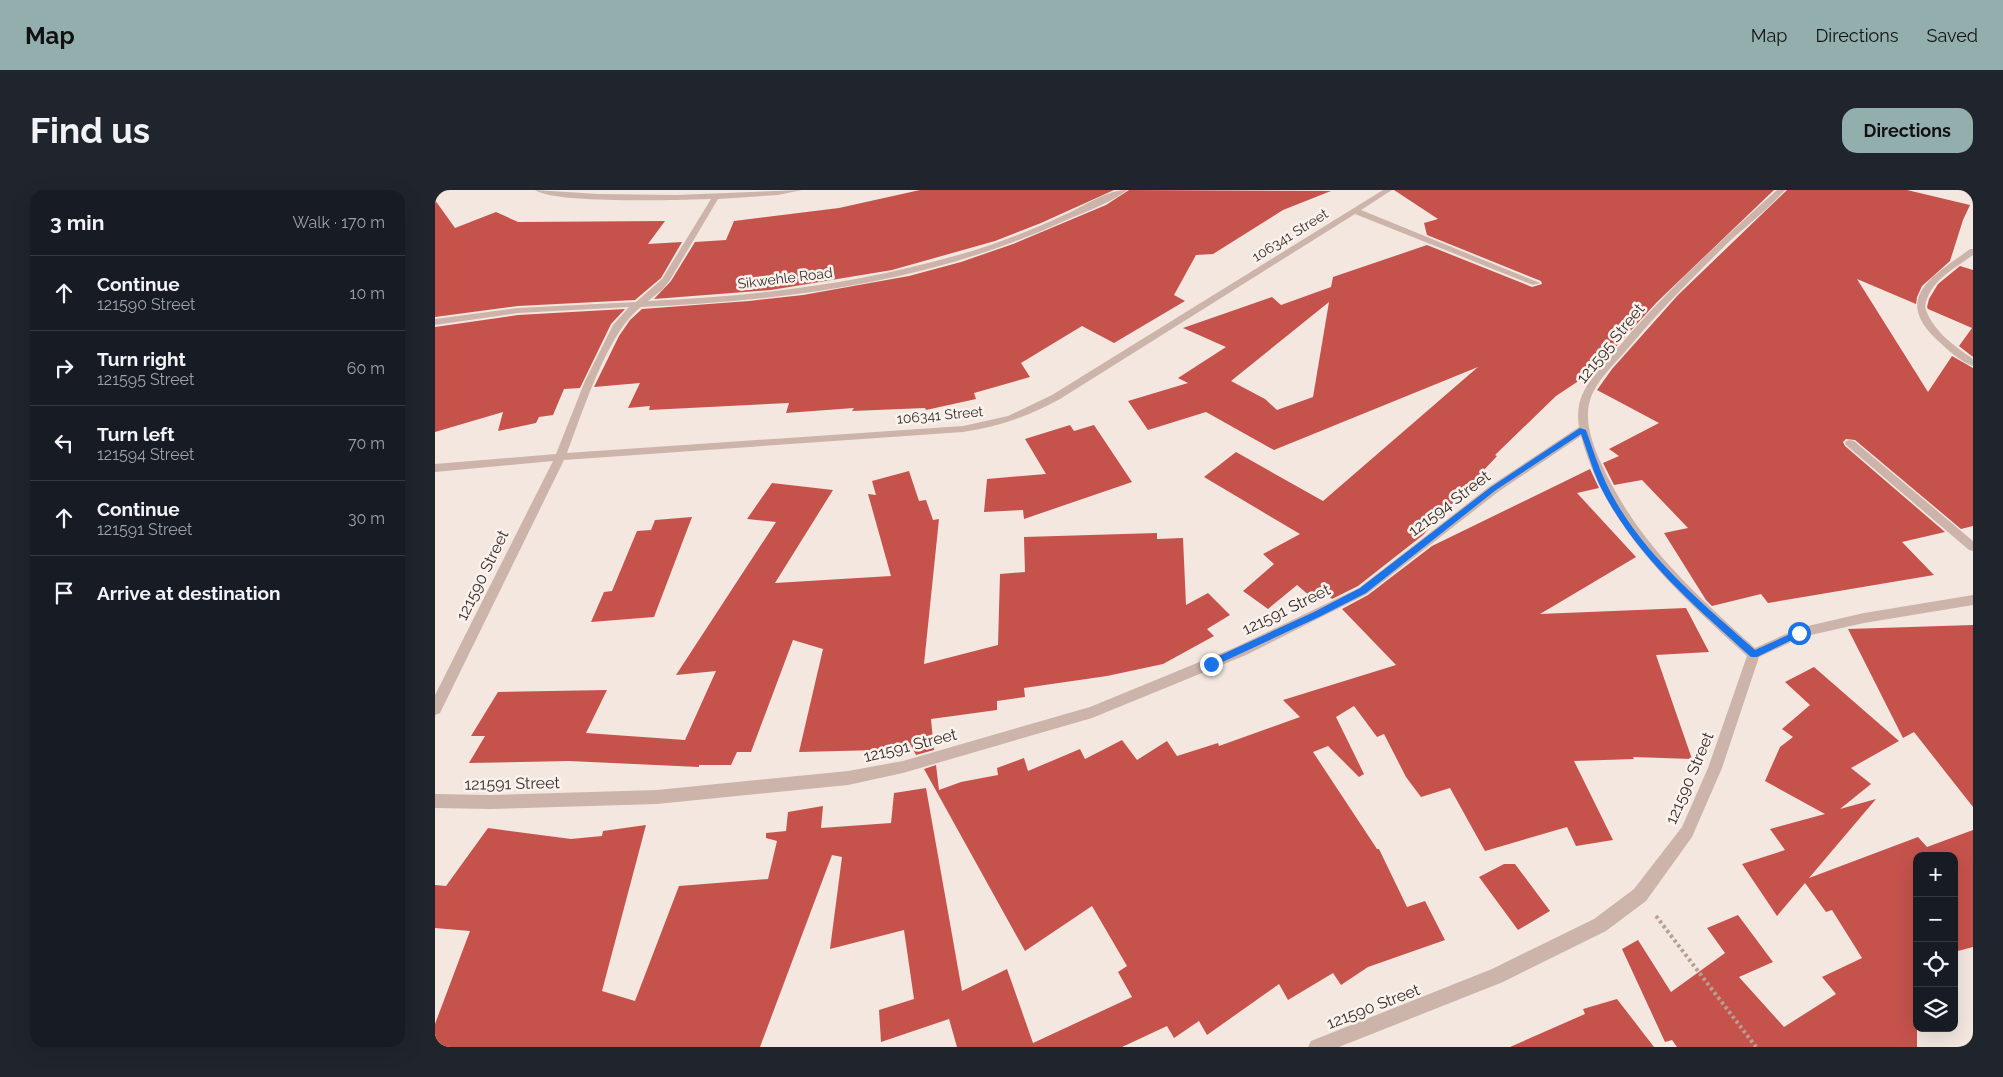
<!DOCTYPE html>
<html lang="en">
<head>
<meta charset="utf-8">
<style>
	:root { --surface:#171b24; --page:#20242c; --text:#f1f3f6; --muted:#9ea1a6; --line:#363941; --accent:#93afad }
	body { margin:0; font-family:Raleway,sans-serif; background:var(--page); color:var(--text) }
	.controls { position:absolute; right:15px; bottom:15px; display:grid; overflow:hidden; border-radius:10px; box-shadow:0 5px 20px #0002 }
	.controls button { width:45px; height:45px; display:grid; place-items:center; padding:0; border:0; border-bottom:1px solid var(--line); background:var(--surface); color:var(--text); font:25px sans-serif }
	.stop { position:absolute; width:15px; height:15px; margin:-11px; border:4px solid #1a73e8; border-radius:50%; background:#fff }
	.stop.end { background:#1a73e8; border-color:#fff; box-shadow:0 1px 5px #0008 }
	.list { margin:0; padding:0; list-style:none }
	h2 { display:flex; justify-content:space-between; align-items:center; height:65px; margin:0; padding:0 20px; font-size:21px }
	h2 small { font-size:16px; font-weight:400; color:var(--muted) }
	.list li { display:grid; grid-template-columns:32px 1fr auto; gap:15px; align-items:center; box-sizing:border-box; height:75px; padding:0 20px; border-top:1px solid var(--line) }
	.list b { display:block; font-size:19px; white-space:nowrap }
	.list p { margin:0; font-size:16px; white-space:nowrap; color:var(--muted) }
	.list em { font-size:16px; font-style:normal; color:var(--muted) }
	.icon { flex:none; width:28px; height:28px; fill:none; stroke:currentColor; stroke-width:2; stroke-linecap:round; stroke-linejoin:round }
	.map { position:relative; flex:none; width:1538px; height:857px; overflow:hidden; border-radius:15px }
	header { display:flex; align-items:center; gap:30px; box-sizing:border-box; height:70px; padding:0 25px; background:var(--accent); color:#111 }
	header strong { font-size:24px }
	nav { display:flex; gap:28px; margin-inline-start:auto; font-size:18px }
	.intro { display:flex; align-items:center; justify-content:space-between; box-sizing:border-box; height:120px; padding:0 30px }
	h1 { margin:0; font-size:35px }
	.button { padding:12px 22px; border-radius:15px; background:var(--accent); color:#111; font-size:18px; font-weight:700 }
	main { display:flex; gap:30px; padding:0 30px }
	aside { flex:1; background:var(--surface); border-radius:15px; box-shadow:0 5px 20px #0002 }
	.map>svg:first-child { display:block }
	.building { fill:#c5534c; fill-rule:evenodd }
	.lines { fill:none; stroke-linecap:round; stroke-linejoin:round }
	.path { stroke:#b89e95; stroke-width:4; stroke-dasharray:3 3; stroke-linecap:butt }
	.minor { fill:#ccb4ab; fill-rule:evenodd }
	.route { fill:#1a73e8 }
	.labels { text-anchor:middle; stroke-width:5; stroke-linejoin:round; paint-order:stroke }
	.far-street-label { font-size:14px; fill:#3a2c2a; stroke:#faf2ed }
	.street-label { font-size:16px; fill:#3a2c2a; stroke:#faf2ed }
</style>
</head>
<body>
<header>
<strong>Map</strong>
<nav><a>Map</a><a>Directions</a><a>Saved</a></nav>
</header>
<div class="intro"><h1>Find us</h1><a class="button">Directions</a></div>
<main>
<aside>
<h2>3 min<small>Walk · 170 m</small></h2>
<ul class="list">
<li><svg class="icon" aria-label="ahead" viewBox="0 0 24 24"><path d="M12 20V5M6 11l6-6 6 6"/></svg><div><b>Continue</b><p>121590 Street</p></div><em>10 m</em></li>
<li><svg class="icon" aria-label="right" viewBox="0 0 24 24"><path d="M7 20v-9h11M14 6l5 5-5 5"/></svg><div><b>Turn right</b><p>121595 Street</p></div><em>60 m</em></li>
<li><svg class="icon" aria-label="left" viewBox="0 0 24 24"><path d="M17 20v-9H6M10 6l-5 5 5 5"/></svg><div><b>Turn left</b><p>121594 Street</p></div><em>70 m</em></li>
<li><svg class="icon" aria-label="ahead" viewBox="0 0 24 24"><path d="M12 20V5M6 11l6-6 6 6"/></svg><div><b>Continue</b><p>121591 Street</p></div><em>30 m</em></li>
<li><svg class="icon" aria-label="arrive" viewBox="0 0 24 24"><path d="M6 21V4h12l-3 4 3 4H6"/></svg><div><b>Arrive at destination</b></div></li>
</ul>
</aside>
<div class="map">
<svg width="1538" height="857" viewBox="0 0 1538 857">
	<rect width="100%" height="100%" fill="#f3e7e0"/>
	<path class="building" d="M485,0H679L606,33L560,51L457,80L336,100L219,109L236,91L260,52L291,50L299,31L404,18Z
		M694,0L896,1L848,20L778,64L761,65L739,105L750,111L679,153L647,136L586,173L595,187L539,203L541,209L491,220L490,218L417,221L419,218L351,223L354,213L214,220L215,216L193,218L205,193L159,197L184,146L195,130L207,119L314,111L368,105L474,86L526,72L578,54L671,15Z
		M959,0H1339L1222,112L1165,174L1151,194L1145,190L1121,206L1060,265L1062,266L988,345L923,396L897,409L893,405L882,412L862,395L833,419L808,401L839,374L828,364L865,344L769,287L801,262L888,311L1043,177L839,260L771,222L713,240L693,211L753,193L743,188L791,157L748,138L837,107L846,115L896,97L898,87L992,55L1097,97L1107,94L1106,91L992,45L989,33L1003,29ZM894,112L878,207L842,220L830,209L796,191Z
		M1352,0H1472L1535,15L1528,30L1515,71L1487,96L1482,107L1481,114L1422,89L1493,202L1517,166L1538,178V336L1526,339L1420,250L1411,249L1408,252L1410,256L1510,342L1467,352L1499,385L1333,413L1326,404L1277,416L1271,410L1229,343L1253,338L1207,290L1179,295L1168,273L1184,266L1174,259L1224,233L1162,200L1177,179L1243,105Z
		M0,10L20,38L61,22L83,32L230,31L213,54L247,52L226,88L200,110L83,116L0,127Z
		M1525,76L1538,80V167L1524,156L1537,138L1493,119L1492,117L1494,109L1503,94Z
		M190,119L176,134L145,198L129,199L118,225L104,227L101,233L63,241L68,222L0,242V137L83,125Z
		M635,235L639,241L659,235L697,292L589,329L588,320L549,322L552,289L611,284L590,249Z
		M1155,279L1164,298L1142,303L1201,367L1105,424L1251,418L1274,462L1221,465L1257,569L1198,567L1199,569L1139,571L1178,650L1141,656L1132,637L1050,661L1015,598L986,607L971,587L949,544L942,547L919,516L901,527L929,584L924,587L893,556L878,562L942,659H944L972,717L990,711L1010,750L933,777L906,795L898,783L853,810L844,794L772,845L764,831L739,848L732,836L687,857H522L514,829L446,852L444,820L479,809L469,740L395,759L407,667L397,665L325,857H0V834L35,741L0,738V695L11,696L53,638L136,649L167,646L168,641L211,635L167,801L200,811L244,696L333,689L342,651L331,648V643L351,641L353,622L388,616L386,638L456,633L459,603L491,598L527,801L572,779L598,853L697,807L683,782L692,776L657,716L590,761L489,579L501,575L504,600L526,592L563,585L562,578L589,568L593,581L645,559L650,569L687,550L702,570L732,551L742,566L783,553L784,556L865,527L848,510L961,475L907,419L933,405L997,356Z
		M474,281L484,311L491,310L498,330L504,329L489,474L563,455L565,384L590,382L589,347L722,343V349L748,348L751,415L773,403L795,425L772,439L779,446L728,474L672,486L589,498L590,507L562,511V520L496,529L499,560L481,565L474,552L444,560L364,562L388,459L358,450L316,562H302L296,575H264V577L134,571L34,573L50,546H36L63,502L172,500L151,543L250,550L281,481L241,485L341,332L312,329L337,293L398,300L340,393L456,386L433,304L441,305L437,291Z
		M257,327L219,427L156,432L169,402L177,401L202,341L216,340L220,330Z
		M1538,435V617L1479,542L1468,548L1413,439Z
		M1379,477L1464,551L1416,578L1436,594L1405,619L1441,609L1374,688L1483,647L1492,657L1538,640V757L1519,762V666H1482V857H1242L1237,850L1230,852L1187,759L1203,750L1236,802L1290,763L1272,738L1303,725L1338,772L1304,787L1349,837L1401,804L1387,787L1427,768L1397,720L1391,722L1370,693L1342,726L1307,674L1350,660L1335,639L1390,624L1330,591L1345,557L1358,547L1347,539L1375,515L1350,492Z
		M1069,674H1080L1115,721L1083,740L1044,687Z
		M1182,809L1219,857H1075L1150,824L1148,819Z"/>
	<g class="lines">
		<path class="path" d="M1221,726L1321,857"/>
		<path class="minor" d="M100,0L163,4L241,5L367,0L343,5L283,9L235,90L227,100L213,111C325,106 430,93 537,61C569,51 599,39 629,25C648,17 671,0 692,0C678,12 645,24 627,32C495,92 350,111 206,117C172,143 148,222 132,263L528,236L573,226L617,205L948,0H957L926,20L1105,93L1098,95L920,24L625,209C594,226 563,237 528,242L129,270L5,523L0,525V505L118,271L0,282V274L121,264L150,191L178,135L194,117L83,123L0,135V129L83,118L201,112L227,89L276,9C245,10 120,14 100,0Z
			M1342,0H1350C1334,18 1315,33 1297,49C1260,85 1223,122 1190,162C1178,175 1162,191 1156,207C1148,229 1157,253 1166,273C1201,351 1258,402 1320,458L1364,438L1429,423L1538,405V415L1429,433L1367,447L1324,467L1287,578L1257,647L1211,711L1171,741L1068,792L904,857H873L876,851L1057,779L1159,729L1199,699L1247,637L1273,578L1312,466C1244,404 1170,338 1146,246L1063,302L932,404L811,465L657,528L468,583L413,595L222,614L55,619L0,618V604L55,605L222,600L413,581L468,571L655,517L801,457L924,398L1055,296L1144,237C1142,225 1143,212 1149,201C1158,183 1175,167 1187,153C1234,98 1288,49 1342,0Z
			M1535,59H1538V65C1519,79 1494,91 1490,117C1497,140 1518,155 1538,169V176C1525,172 1511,158 1501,149C1456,106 1502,84 1535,59Z
			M1415,250L1419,251L1538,351V361L1534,360L1411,255L1410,253L1411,251Z"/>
	</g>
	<path class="route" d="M1145,238L1151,240C1157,257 1163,276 1171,293C1204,362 1265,411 1320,460L1364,440L1367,441V445L1322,467H1316C1259,415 1199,365 1164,294C1157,278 1152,260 1146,244L1061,300L931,403L884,427L779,476H773V471L879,422L925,398L1056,297Z"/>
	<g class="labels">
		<g class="far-street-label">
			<text transform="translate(855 45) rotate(-32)" y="5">106341 Street</text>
			<text transform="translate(350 88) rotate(-7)" y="5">Sikwehle Road</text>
			<text transform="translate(505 225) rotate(-5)" y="5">106341 Street</text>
		</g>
		<g class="street-label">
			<text transform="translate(1175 153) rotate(-51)" y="6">121595 Street</text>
			<text transform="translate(1014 313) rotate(-37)" y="6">121594 Street</text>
			<text transform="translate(47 385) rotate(-64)" y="6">121590 Street</text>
			<text transform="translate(851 419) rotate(-26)" y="6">121591 Street</text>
			<text transform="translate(475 555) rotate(-14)" y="6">121591 Street</text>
			<text transform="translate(1254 588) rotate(-67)" y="6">121590 Street</text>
			<text transform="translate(77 593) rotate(-1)" y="6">121591 Street</text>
			<text transform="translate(938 816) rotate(-21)" y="6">121590 Street</text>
		</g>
	</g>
</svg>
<div class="controls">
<button>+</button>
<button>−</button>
<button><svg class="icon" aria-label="locate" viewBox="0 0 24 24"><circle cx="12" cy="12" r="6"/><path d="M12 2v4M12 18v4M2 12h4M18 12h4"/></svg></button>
<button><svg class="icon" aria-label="layers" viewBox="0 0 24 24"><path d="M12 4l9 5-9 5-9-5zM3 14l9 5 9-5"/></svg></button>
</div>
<div class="stop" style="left:1364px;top:443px"></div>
<div class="stop end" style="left:776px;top:474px"></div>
</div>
</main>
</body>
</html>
